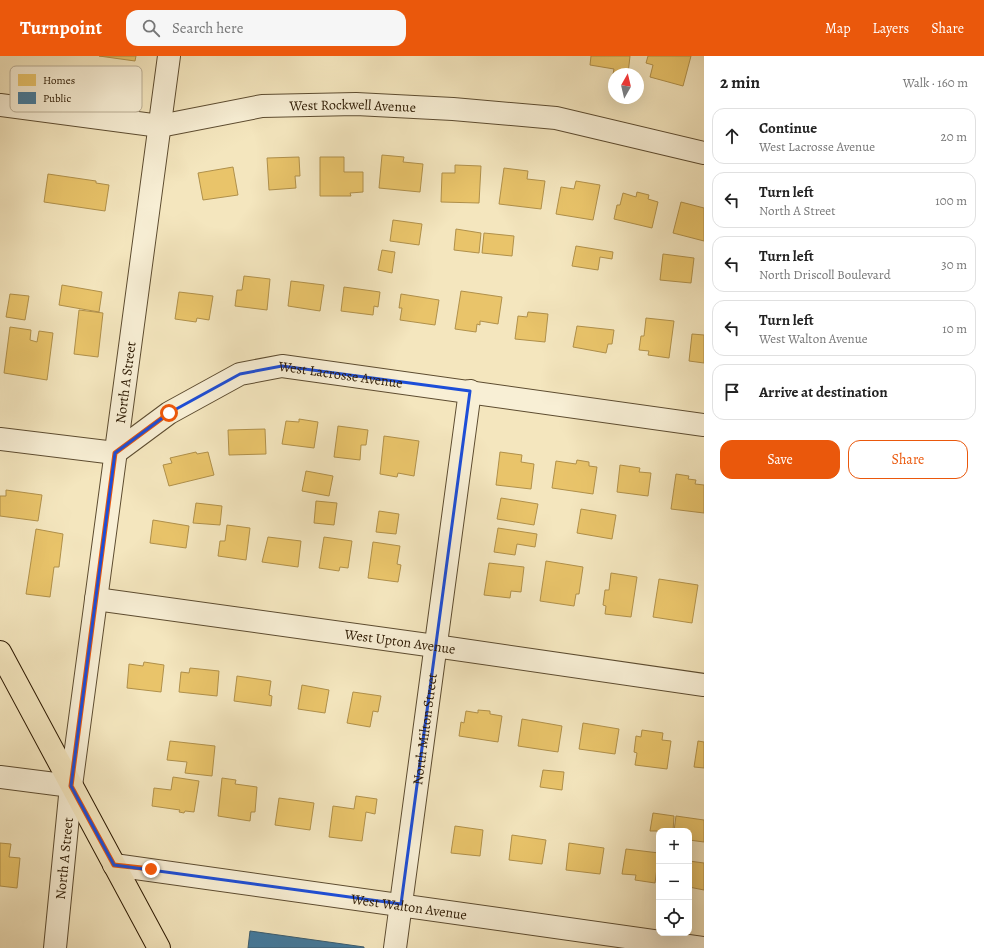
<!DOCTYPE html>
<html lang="en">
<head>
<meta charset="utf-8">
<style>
	:root { --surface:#fff; --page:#f6f6f6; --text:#222; --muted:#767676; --line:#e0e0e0; --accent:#ea580c }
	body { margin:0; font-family:Alegreya,serif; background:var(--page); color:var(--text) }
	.controls { position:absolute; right:12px; bottom:12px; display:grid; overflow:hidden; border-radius:8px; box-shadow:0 4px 16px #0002 }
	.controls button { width:36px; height:36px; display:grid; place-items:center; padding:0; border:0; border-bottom:1px solid var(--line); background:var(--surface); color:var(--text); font:20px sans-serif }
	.compass { position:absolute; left:608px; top:12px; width:36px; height:36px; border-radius:50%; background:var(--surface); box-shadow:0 4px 16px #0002; rotate:8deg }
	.stop { position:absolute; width:12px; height:12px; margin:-9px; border:3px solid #ea580c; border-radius:50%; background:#fff }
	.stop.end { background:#ea580c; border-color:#fff; box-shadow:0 1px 4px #0008 }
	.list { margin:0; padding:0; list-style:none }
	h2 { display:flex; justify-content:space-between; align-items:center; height:52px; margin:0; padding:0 16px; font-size:17px }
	h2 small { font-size:13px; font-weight:400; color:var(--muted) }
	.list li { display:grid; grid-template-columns:26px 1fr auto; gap:12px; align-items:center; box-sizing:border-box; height:56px; margin:0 8px 8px; padding:0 8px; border:1px solid var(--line); border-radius:12px }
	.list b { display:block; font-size:15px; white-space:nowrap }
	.list p { margin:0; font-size:13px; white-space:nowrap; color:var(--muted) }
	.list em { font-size:13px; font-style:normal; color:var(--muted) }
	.actions { display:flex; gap:8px; padding:12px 16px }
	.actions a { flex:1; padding:9px 0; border:1px solid var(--accent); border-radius:12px; text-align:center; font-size:14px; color:var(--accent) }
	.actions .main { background:var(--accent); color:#fff }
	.icon { flex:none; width:22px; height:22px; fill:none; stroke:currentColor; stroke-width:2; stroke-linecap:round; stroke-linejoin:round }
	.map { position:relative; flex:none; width:704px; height:892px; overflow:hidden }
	header { display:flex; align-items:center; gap:24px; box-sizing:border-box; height:56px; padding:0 20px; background:var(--accent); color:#fff }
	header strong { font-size:19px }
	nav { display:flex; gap:22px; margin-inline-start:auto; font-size:14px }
	.search { width:280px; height:36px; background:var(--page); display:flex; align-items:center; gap:10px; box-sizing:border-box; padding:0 14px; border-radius:12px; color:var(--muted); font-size:15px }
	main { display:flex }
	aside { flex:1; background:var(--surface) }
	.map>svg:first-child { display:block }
	.homes { fill:#e9c46a; stroke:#b0904a }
	.public { fill:#457b9d; stroke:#3d5d6e }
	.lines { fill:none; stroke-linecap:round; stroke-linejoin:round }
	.minor-casing { stroke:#5d4c30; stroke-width:24 }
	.major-casing { stroke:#2b1801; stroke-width:24 }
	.minor { stroke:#f8efd5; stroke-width:22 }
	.major { stroke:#f4e6be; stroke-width:22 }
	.route { stroke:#ea580c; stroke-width:5 }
	.marked { fill:none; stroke:#1d4ed8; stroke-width:3; stroke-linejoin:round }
	.labels { text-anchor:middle; stroke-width:4; stroke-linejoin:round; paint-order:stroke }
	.street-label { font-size:14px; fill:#2b1801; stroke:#f8efd5 }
	.key { fill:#f8efd5; stroke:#baae95; stroke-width:1 }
	.key-label { font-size:11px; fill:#2b1801 }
</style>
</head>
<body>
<header>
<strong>Turnpoint</strong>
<div class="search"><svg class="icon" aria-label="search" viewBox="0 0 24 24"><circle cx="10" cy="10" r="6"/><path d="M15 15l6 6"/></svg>Search here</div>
<nav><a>Map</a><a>Layers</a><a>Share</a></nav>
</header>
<main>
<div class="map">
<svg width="704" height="892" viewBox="0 0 704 892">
	<rect width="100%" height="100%" fill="#f4e6be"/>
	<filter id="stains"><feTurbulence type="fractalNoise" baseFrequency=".005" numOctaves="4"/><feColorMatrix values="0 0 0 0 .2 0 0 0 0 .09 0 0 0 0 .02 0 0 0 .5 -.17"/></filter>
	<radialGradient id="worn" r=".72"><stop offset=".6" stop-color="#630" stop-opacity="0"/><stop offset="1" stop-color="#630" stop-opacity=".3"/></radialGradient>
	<path class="homes" d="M99,0H136L135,5Z
		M591,0H630L628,18H613L614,13L590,9Z
		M648,0H691L683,30L650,21L653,9L646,7Z
		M382,99L404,101L403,106L423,108L420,136L379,132Z
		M299,101L300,120H295L296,132L269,134L267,102Z
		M320,101H344V116H363V136L350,137L351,140H320Z
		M455,109L481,110L479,147L441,146L442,117H455Z
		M233,111L238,139L203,144L198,117Z
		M504,112L528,115L527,123L545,125L541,153L499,148Z
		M48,118L96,125V127L109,129L105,155L44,146Z
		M576,125L600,129L593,164L556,158L561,131L574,133Z
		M637,136L649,139L648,143L658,146L652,172L614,163L617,149H620L623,137L636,141Z
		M681,146L704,152V185L673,177Z
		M393,164L422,168L419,189L390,185Z
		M456,173L481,177L479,197L454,194Z
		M484,177L514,180L512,200L482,197Z
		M576,190L613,196L612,203L600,201L598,214L572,210Z
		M382,194L395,196L392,217L378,214Z
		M663,198L694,202L691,227L660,224Z
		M244,220L270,223L267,254L235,250L237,234H242Z
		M291,225L324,229L320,255L288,250Z
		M62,229L102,236L99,256L59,249Z
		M344,231L380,236L378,251L374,250L373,259L341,255Z
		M461,235L502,241L498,268L480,265V269L477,268L476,276L455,273Z
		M179,236L213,240L209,264L197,262L196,266L175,263Z
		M10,238L29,240L25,264L6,261Z
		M401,238L439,244L435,269L400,264L402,252H399Z
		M79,254L103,257L98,301L74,298Z
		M528,256L548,258L545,286L515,283L518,260L527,261Z
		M646,262L674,265L669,302L648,299L649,295L639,294L641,280H644Z
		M577,270L614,274L612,288H608L606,297L573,291Z
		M10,271L31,274L30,284L37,286L39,275L53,277L47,324L4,317Z
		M692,278L704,279V307L689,305Z
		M299,363L318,366L314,392L282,388L286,365L299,366Z
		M338,370L368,374L366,389H361L360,404L334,401Z
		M265,373L266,398L229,399L228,374Z
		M384,380L419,385L414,420L398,417L397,421L380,418Z
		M196,396L197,398L208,396L214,419L169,430L163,409L172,407L170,402Z
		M500,396L522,399L521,406L534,408L531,433L496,429Z
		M577,404L589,406V410L597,411L593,438L552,432L556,405L576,408Z
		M620,409L640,412L639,416L651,417L648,440L617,436Z
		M306,415L333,420L329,440L302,435Z
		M676,418L689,420L688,423L696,424L695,428L704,429V457L671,453Z
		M6,434L42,439L38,465L0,460V440H6Z
		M501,442L538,448L534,469L497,463Z
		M316,445L337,447L334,469L314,467Z
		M196,447L222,450L220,469L193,467Z
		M581,453L616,459L612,483L577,477Z
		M379,455L399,458L396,478L376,476Z
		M153,464L189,470L186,492L150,487Z
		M227,469L250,472L246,504L218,500L220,485H225Z
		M498,472L537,478L535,491L517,488L515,499L494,496Z
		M36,473L63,478L59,511H54L50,541L26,538Z
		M268,481L301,485L298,511L262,506Z
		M324,481L352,485L348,512L340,511L339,515L319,512Z
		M373,486L400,490L397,508L401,509L398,526L368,522Z
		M546,505L583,511L579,538H576L574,550L540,545Z
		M489,507L524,511L521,536L511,535L510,542L484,539Z
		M611,517L637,521L631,561L605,558L606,550L603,549L605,534H609Z
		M659,523L698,529L692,567L653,561Z
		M144,606L164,609L161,636L127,632L129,608L143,610Z
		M190,612L219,615L217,640L179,636L181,616L189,617Z
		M237,620L271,625L269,639L272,640L271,650L234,645Z
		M302,629L329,634L325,657L298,653Z
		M353,636L381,640L378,656L373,655L370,671L347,667Z
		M478,654L490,655V658L502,660L498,686L459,680L461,666L464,667L466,655L478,657Z
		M522,663L562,670L558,696L518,690Z
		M583,667L619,673L615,698L579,693Z
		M642,674L663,677L662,684L671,685L667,713L635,709L637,697L634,696L636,680L641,681Z
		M170,685L215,690L212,720L185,717L187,706L167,704Z
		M698,685L704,686V712L694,711Z
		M543,714L564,716L562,734L540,731Z
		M173,721L199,725L194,756L185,755L184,757L179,756L180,754L152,750L154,732L171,734Z
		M222,722L236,724L235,728L257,731L255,756H251L250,765L218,760Z
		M356,740L377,743L375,758L366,756L362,785L329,781L333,750L354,753Z
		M279,742L314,747L310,774L275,769Z
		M653,757L674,760L673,775H650Z
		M676,760L704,764V786L689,784V775H674Z
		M455,770L483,774L480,800L451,797Z
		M512,779L546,784L542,808L509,804Z
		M0,787L11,788L9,801L20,802L17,832L0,830Z
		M569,787L604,792L600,818L566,814Z
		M626,793L659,797L655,827L635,824L636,819L622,818Z
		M689,805L704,807V834L689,831Z"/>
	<path class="public" d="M250,875L364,891V892H248Z"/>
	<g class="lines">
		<g class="minor-casing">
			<g id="minor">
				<path id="s1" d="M0,49L160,70L262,50L356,48L453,53L556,62L704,97"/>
				<path id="s2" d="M0,383L115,397L169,357L240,318L282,310L704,369"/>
				<path id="s3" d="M96,543L435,590L704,629"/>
				<path d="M0,721L71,730"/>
				<path id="s4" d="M114,809L704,892"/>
				<path id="s5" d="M55,892L71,730L169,0"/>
				<path id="s6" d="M395,892L470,335"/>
			</g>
		</g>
		<g class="major-casing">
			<path id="major" d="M0,596L159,892"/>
		</g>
		<use href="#minor" class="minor"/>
		<use href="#major" class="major"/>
	</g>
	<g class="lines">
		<path class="route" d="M151,813L114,809L71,730L115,397L169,357"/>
	</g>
	<path class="marked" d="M282,310L470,335L401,848L114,809L71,730L115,397L169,357L240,318Z"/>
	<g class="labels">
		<g class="street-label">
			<text dy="5" stroke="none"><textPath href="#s1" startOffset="356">West Rockwell Avenue</textPath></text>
			<text dy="5" stroke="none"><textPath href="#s2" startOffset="366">West Lacrosse Avenue</textPath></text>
			<text dy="5" stroke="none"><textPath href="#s5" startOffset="570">North A Street</textPath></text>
			<text dy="5" stroke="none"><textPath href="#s3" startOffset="307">West Upton Avenue</textPath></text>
			<text dy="5" stroke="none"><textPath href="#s6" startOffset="221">North Milton Street</textPath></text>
			<text dy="5" stroke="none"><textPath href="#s5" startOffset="90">North A Street</textPath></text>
			<text dy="5" stroke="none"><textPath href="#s4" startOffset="298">West Walton Avenue</textPath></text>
		</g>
	</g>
	<rect x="10" y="10" width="132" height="46" rx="6" class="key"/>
	<rect x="18" y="18" width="18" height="12" fill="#e9c46a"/>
	<rect x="18" y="36" width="18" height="12" fill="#457b9d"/>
	<g class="key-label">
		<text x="43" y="28">Homes</text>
		<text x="43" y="46">Public</text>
	</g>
	<rect width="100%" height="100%" filter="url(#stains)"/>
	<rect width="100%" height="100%" fill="url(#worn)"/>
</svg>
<div class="controls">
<button>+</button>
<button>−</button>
<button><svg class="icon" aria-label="locate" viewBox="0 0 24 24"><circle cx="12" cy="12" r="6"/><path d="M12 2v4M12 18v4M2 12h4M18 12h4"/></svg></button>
</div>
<svg class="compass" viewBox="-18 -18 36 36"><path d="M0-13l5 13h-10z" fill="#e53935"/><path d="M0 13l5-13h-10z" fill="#767676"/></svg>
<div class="stop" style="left:169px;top:357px"></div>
<div class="stop end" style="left:151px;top:813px"></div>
</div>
<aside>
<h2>2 min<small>Walk · 160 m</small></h2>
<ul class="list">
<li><svg class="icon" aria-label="ahead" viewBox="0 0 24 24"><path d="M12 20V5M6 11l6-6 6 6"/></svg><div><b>Continue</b><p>West Lacrosse Avenue</p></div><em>20 m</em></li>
<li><svg class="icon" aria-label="left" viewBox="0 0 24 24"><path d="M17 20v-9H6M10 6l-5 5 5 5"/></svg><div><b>Turn left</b><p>North A Street</p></div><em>100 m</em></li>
<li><svg class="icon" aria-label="left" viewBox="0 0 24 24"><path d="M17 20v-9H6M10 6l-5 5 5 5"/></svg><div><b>Turn left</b><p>North Driscoll Boulevard</p></div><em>30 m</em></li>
<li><svg class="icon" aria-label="left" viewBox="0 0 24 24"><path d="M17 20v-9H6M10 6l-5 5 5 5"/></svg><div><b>Turn left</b><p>West Walton Avenue</p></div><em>10 m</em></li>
<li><svg class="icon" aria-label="arrive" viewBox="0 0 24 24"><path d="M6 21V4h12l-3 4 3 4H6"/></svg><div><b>Arrive at destination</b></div></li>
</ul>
<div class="actions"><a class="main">Save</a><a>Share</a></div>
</aside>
</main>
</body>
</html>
